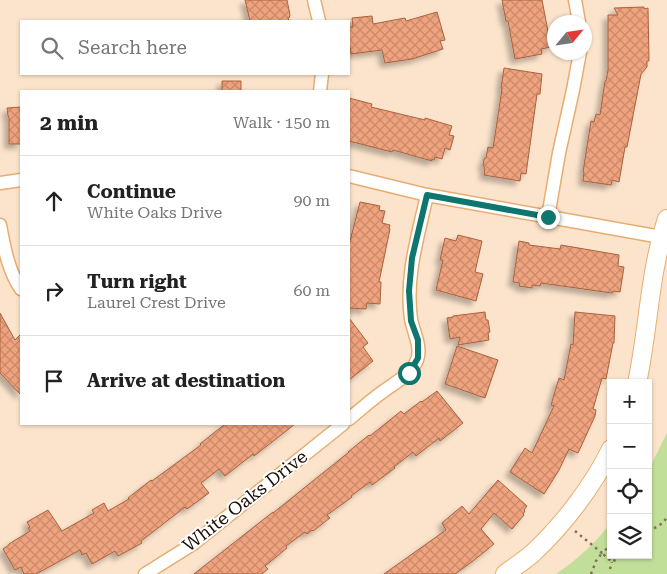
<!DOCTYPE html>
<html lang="en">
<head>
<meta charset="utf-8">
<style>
	:root { --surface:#fff; --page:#f2f2f2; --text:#222; --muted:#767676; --line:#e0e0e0 }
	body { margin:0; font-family:"Roboto Serif",serif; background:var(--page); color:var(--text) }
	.controls { position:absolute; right:15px; bottom:15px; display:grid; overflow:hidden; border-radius:0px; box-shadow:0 1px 4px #0004 }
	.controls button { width:45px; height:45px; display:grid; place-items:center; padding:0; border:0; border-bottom:1px solid var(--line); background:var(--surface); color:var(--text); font:25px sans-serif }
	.compass { position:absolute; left:547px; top:15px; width:45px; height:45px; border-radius:50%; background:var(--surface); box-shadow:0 1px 4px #0004; rotate:61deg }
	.stop { position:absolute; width:15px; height:15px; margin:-11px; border:4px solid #0f766e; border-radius:50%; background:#fff }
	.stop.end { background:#0f766e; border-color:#fff; box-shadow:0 1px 5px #0008 }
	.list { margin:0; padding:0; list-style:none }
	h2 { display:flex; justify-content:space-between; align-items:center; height:65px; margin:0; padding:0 20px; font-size:21px }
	h2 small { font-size:16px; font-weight:400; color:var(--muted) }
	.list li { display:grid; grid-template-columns:32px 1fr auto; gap:15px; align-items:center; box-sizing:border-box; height:90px; padding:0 20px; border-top:1px solid var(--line) }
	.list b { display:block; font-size:19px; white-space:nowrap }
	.list p { margin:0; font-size:16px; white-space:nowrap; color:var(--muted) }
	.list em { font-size:16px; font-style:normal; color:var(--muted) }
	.icon { flex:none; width:28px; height:28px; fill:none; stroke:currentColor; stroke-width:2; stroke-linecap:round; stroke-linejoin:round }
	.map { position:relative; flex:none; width:667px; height:574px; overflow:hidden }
	.search { position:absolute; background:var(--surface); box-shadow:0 1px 4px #0004; left:20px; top:20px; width:330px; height:55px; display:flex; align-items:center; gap:12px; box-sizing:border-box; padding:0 18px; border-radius:0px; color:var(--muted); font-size:19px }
	.panel { position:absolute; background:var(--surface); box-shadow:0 1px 4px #0004; left:20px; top:90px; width:330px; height:335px; border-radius:0px }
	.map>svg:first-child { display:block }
	.park { fill:#c2df9a }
	.building { fill:url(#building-cross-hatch); stroke:#a8623f; filter:url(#shadow) }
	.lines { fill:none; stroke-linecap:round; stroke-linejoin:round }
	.street-casing { stroke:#e7ad70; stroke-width:15 }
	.secondary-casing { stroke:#e7ad70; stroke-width:20 }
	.path { stroke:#84705e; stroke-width:2.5; stroke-dasharray:2.5 4; stroke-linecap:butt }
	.street { stroke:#fff; stroke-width:12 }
	.secondary { stroke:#fff; stroke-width:18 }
	.route { stroke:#0f766e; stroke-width:6 }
	.labels { text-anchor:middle; stroke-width:4; stroke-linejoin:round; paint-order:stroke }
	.street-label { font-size:18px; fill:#1d0d00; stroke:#fff }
</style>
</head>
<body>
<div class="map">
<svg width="667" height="574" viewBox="0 0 667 574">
	<defs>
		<pattern id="building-cross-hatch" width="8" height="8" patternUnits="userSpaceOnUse" patternTransform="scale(1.25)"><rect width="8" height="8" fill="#eea27e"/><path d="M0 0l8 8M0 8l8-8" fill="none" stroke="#cc8a6b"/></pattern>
		<filter id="shadow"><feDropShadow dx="-4.5" dy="4.5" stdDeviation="2.5" flood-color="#0004"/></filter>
	</defs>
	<rect width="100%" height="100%" fill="#fce4cc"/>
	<path class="park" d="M667,433V574H556C577,560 595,543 611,523V555H648V471Z"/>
	<path class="building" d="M245,0H287L290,15L289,18H288L289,21H250Z
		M502,0H542L551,47L541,49L542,54L515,59L508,21H506Z
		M644,7V9L648,8L649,61H647V67L641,74L627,147H625L619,182L612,180L611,185L583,181L584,172H583L591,121L594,122L596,114L600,115L605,81H606L608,70V15H618L614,8Z
		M437,12L445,40L440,41L443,49L412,59L385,63L382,50L351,54L349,40V27H353L352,18L372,16L373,24L405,18L406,21Z
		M504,68L542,74L540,94H537L526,174L521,173L520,181L484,175L485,169L483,165L484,159L486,158L488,147L493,148L501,96L502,88H501Z
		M222,81H241V91H222Z
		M349,98L372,104L371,107L425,120V118L452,126L449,135L454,136L450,150L445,148L442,159L435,157L434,160L432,159V161L393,150L392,152L349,141Z
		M21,107V144H9V117L8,116L7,108Z
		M360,202L380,206L379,210L385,211L382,223L390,225L389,229H390L379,282H381L380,304L367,303L366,309L349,308V245Z
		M458,235L482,241L475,272L483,274L476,301L436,290L443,260H440L445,238L456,241Z
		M519,241L529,243V245L560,249L561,245L619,255L618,266L624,267L620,292L613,291L612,293L541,283L540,286L532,285V288L519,286L520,283L513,282Z
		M485,312L486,320H488L490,332L488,333L489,340L458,345L460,337L450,339L447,318L453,317V316Z
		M575,312L615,316L614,343H613L606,379L602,378L593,409L596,410L595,416L578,453L569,449L559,470L544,494L510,472L525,448L532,453L554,406L551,405L559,378L564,380L571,344L573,345Z
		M0,313L15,340L21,334V395L0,373Z
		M349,318L368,343L363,347L373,361L349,380Z
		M457,346L498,360L485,398L445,384Z
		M437,391L463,423L440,441L439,438L416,456L413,452L394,467L395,468L372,485L370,482L351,496L352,497L327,515L330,518L313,531L312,530L307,534L305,532L286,546L287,548L265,566L268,569L262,574H194L273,512V513L349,452H348L369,435L370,436L401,411L404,414L421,401L422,402Z
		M225,424H295L254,456L253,454L225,476L219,469L201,483L209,493L187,509L185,507L141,541L142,543L118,556L115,551L92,564L86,553L82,555L80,550L36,574H24L21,567L15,570L3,549L9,545V544L30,531L28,528L30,527L27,522L48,510L62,531L94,513L92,510L104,503L108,511L129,499L128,498L151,480L152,481L201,445L200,444Z
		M498,480L527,506L524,510L525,511L523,514L524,515L512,529L494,513L481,529L494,544L473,561L455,574H384L446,530L442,523L462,506L469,514Z"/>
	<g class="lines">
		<g class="street-casing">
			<path id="street" d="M314,0L319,21
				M575,0L579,22
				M320,91L322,74
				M349,176L427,195L661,237
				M0,183L21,180
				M548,217L559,153L573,90L580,52
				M0,225C4,246 8,271 21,289
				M349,419C360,410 370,401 381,393C394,383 411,375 417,360C422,347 413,331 411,319C405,277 418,236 427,195
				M145,574L193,544L343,424"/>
		</g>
		<g class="secondary-casing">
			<path id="secondary" d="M637,383C649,327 649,273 667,219
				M505,574C514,567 524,561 533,553C563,525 593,486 611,449"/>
		</g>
		<path class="path" d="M575,531L602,553L611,545
			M648,531C656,528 663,524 667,517
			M610,569L612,562
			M591,574L596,561L602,553L612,562L623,555"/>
		<use href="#street" class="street"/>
		<use href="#secondary" class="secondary"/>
	</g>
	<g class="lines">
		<path class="route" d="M409,373L418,358V340L411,321L409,291L412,258L427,195L548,217"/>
	</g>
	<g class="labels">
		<g class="street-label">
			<text transform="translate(245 501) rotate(-38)" y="6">White Oaks Drive</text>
		</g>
	</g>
</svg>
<div class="controls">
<button>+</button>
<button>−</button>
<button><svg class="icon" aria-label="locate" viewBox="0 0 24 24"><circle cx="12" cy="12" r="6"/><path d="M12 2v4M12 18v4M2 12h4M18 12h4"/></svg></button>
<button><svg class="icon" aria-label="layers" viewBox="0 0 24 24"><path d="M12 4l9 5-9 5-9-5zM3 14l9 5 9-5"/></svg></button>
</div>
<svg class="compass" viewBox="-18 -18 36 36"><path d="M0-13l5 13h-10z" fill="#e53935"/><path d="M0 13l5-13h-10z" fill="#767676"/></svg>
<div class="stop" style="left:409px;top:373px"></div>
<div class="stop end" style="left:548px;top:217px"></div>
<div class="search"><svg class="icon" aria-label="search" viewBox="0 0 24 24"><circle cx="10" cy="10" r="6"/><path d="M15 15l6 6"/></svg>Search here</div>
<section class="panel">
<h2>2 min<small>Walk · 150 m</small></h2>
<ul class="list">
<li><svg class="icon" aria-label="ahead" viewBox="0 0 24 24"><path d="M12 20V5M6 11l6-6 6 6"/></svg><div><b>Continue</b><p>White Oaks Drive</p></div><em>90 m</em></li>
<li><svg class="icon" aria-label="right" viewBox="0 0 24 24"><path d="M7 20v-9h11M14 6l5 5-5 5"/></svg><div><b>Turn right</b><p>Laurel Crest Drive</p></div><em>60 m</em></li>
<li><svg class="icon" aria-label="arrive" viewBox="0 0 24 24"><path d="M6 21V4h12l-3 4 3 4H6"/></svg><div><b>Arrive at destination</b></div></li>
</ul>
</section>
</div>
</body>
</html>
